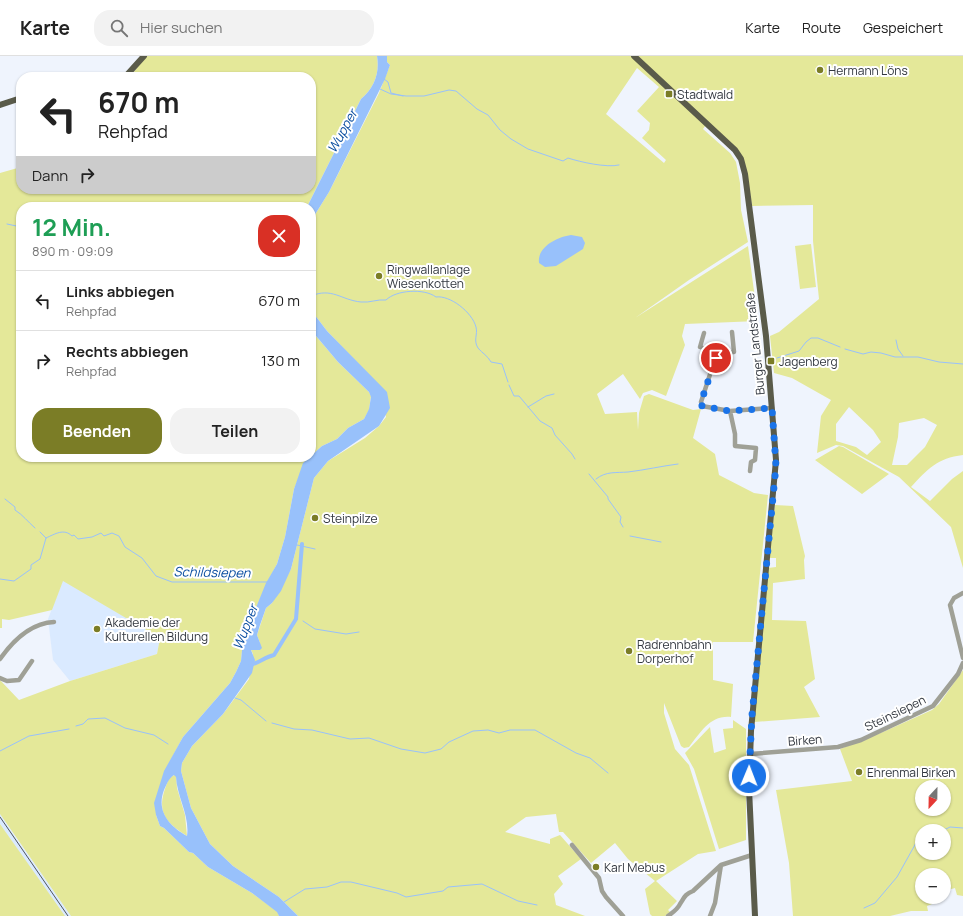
<!DOCTYPE html>
<html lang="de">
<head>
<meta charset="utf-8">
<style>
  body { margin:0; font-family:Manrope,sans-serif; background:#f2f2f2; color:#222; height:100vh; display:flex; flex-direction:column; font-size:15px; white-space:nowrap }
  * { box-sizing:border-box; margin:0 }
  p { font-size:13px; color:#767676 }
  .icon { flex:none; width:22px; height:22px; fill:none; stroke:currentColor; stroke-width:2; stroke-linecap:round; stroke-linejoin:round }
  .map { position:relative; flex:1; overflow:hidden }
  .drawer { position:absolute; left:16px; top:146px; width:300px; height:260px; display:flex; flex-direction:column; background:#fff; border-radius:16px; box-shadow:0 1px 3px #0004 }
  .drawer>* { flex:none }
  .guide { position:absolute; left:16px; top:16px; width:300px; height:122px; border-radius:16px; box-shadow:0 1px 3px #0004; background:#fff; color:#222; overflow:hidden }
  .needle { width:26px; rotate:202deg }
  .tools { position:absolute; left:915px; top:724px; display:grid; gap:8px }
  .tools a { display:grid; place-items:center; width:36px; height:36px; border-radius:50%; background:#fff; box-shadow:0 1px 3px #0004; font-size:20px }
  .pin { position:absolute; display:grid; place-items:center; width:34px; height:34px; color:#fff; margin:-17px; border:2px solid #fff; border-radius:50%; box-shadow:0 1px 4px #0007 }
  .me { position:absolute; width:44px; margin:-22px; rotate:1deg; stroke-linejoin:round; filter:drop-shadow(0 0 3px #0008) }
  .turn { display:flex; align-items:center; gap:14px; height:84px; padding:0 16px; font-size:18px }
  .turn .icon { width:52px; height:52px; stroke-width:2.5 }
  .turn b { display:block; font-size:28px; line-height:34px }
  .then { display:flex; align-items:center; height:38px; padding:0 16px; background:#0003; gap:8px; font-size:15px }
  .round { display:grid; place-items:center; flex:none; width:42px; height:42px; border-radius:16px; background:#f2f2f2 }
  .headline { display:flex; align-items:center; justify-content:space-between; height:68px; padding:0 16px }
  h1 { font-size:24px; font-weight:700; line-height:30px; color:#1e9e55 }
  .primary-button { display:flex; gap:8px; margin-top:auto; padding:8px 16px }
  .primary-button a { flex:1; height:46px; border-radius:16px; background:#7b7d26; color:#fff; font-size:16px; font-weight:700; line-height:46px; text-align:center }
  .primary-button a+a { background:#f2f2f2; color:#222 }
  ul { padding:0; list-style:none }
  li { display:flex; align-items:center; gap:12px; height:60px; padding:0 16px; border-top:1px solid #e0e0e0 }
  li div { flex:1 }
  li b { display:block; font-size:15px }
  li em { font-style:normal }
  header { display:flex; align-items:center; gap:24px; box-sizing:border-box; height:56px; padding:0 20px; background:#fff; border-bottom:1px solid #e0e0e0 }
  header strong { font-size:19px }
  nav { display:flex; gap:22px; margin-inline-start:auto; font-size:14px }
  .search { width:280px; height:36px; background:#f2f2f2; display:flex; align-items:center; gap:10px; box-sizing:border-box; padding:0 14px; border-radius:16px; color:#767676; font-size:15px }
  .map>svg:first-child { display:block }
  .built { fill:#daeaff }
  .green { fill:#e4e899; fill-rule:evenodd }
  .water { fill:#98c1fb; fill-rule:evenodd }
  .lines { fill:none; stroke-linecap:round; stroke-linejoin:round }
  .stream { stroke:#98c1fb; stroke-width:1 }
  .canal { stroke:#98c1fb; stroke-width:4 }
  .minor { stroke:#9fa096; stroke-width:4.5 }
  .major { stroke:#5a5b4a; stroke-width:6 }
  .rail { stroke:#51565e; stroke-width:1 }
  .route { stroke:#1a73e8; stroke-width:7; stroke-dasharray:0 12.6 }
  .poi-dot { fill:#7b7d26; stroke:#fff; stroke-width:1.5 }
  .labels { text-anchor:middle; dominant-baseline:central; stroke-width:4; stroke-linejoin:round; paint-order:stroke }
  .poi-label { font-size:12px; fill:#32373f; stroke:#fff; text-anchor:start }
  .street-label { font-size:12px; fill:#32373f; stroke:#fff }
  .water-label { font-size:13px; font-style:italic; fill:#0c4fa1; stroke:#fff }
</style>
</head>
<body>
<header>
<strong>Karte</strong>
<div class="search"><svg class="icon" aria-label="search" viewBox="0 0 24 24"><circle cx="10" cy="10" r="6"/><path d="M15 15l6 6"/></svg>Hier suchen</div>
<nav><a>Karte</a><a>Route</a><a>Gespeichert</a></nav>
</header>
<div class="map">
<svg width="963" height="860" viewBox="0 0 963 860">
  <rect width="100%" height="100%" fill="#eff4fd"/>
  <path class="built" d="M63,524l97,58 -3,16 -87,27 -17,-21 -5,-41z
    M0,758l14,21 57,81h-6l-40,-56 -25,-36z"/>
  <path class="green" d="M146,0h231c3,17 -3,32 -16,43l-54,108h-286v250h289l-4,3 -12,29 -9,48 -8,27 -8,15 -14,31 -11,19 -3,32 -5,11 -6,11 -47,54 -15,28 -12,50 4,11 4,2 25,24 4,1 15,14 44,26 26,19 1,4h2h-210l-71,-102v-134l19,20 51,-19 87,-27 3,-16 -97,-57 -11,29 -43,10 -7,-1v9h-2v-455l21,-6v22h290v-112h-181z
    M387,0h576v399c-26,3 -35,14 -52,32l19,14 22,-22 11,-8v97l-12,-41 -52,-50 -56,-31 -7,-1 -19,8 4,-37 10,-16 -39,-22 -18,-5 -4,-37 9,-4 40,-33 -6,-58v-36l-61,1 -7,-42 -37,-42 -5,7 27,24 6,9 4,21 1,27 7,32 -59,38 -54,38 113,-72 10,75 -73,3 -3,12 3,9 -19,51 -14,-6 -9,3 -3,6 -17,-25 -26,20 8,20 32,-2 1,18 1,-17 5,-17 5,-2 44,16 8,-1 -8,29 22,16 4,21 35,18 14,2 -15,147h-40v38l20,4 -2,33c-21,-2 -30,15 -42,30l-5,1 -3,-2 -17,-43v10l7,23 4,13 14,16 27,86 -18,3 -42,27 21,20 -9,9 2,2 -5,4h-13l-2,-2 -5,-25 10,-8 -27,-22 -13,-16 -24,20 -28,-31h-4l-3,-18 -30,3 -21,15 45,12v-5l10,-4 21,24 -23,17 5,8 -9,10 2,11 29,11h-287l-19,-19 -46,-31 -23,-22 -19,-36 -10,-37 1,-8 10,-17 31,-32 26,-35 4,-25 -2,-4h5l4,-7 -3,-8 9,-27 6,-5 19,-34 23,-91 14,-17 37,-23 14,-12 7,-9 -9,-34 -50,-52 -16,-21v-89l18,-29 50,-99 11,-28 -3,-3zM637,12l22,19 -22,24 13,12 -1,7 -7,8 24,22 -2,3 -58,-49zM849,351l24,23 8,12 -14,13 -11,-8 -20,-6v-17zM924,362l13,7 -12,22 -18,18h-15l6,-28 1,-14z
    M811,188l5,43 -16,2 -5,-43z
    M311,274l27,32 31,30 2,4 -2,14 -5,9 -16,9 -11,11 -15,7 -11,10z
    M839,390l4,1 46,27 -27,20 -47,-34z
    M775,449l18,1 12,50 -1,4 1,19 -32,4 -1,37 34,1 9,58 -11,8 16,30 -66,5 14,-154 8,-1v-9h-7z
    M963,614v226l-6,-1 -2,-7 -11,3v-16h-22v22h10v7l-5,2 1,5h-17l-21,5h-97l-4,-53 -13,-73 76,-9 -12,-32 43,-17 49,-22 7,-6zM922,731h22v22h-22zM922,775h22v22h-22z
    M733,664l13,9v111l-27,9 -25,-80 -9,-16 25,-26 4,26 12,-4 -3,-20 10,-1z
    M176,718l1,14 8,27 2,21c-28,-17 -30,-29 -18,-58z
    M0,768l65,92h-65z"/>
  <path class="water" d="M377,0h10v6l3,3 -5,14 -56,113 -18,29v-14h-4l54,-108c13,-11 19,-26 16,-43z
    M571,179l11,2 3,6 -2,6 -27,17 -11,1 -6,-4c-2,-16 18,-26 32,-28z
    M311,254l16,21 60,61 3,16 -11,18 -51,35 -14,17 -23,91 -10,22 -9,12 -6,5 -6,17 -3,10 5,13 -2,2h-9l4,10 -3,13 -29,41 -31,32 -10,17 -1,8 10,37 19,36 23,22 46,31 19,19h-19l-2,-4 -25,-19 -44,-26 -15,-14 -4,-1 -25,-24 -4,-2 -4,-11 -2,-12 10,-32 19,-34 47,-54 6,-11 5,-11 3,-32 11,-19 11,-27 11,-19 8,-27 9,-48 9,-26 19,-17 15,-7 11,-11 16,-9 5,-10 2,-12 -2,-5 -31,-30 -27,-32zM174,719l2,2c1,20 14,39 11,59 -18,-10 -31,-25 -23,-46 3,-6 4,-11 10,-15z"/>
  <g class="lines">
    <path class="stream" d="M384,23l4,3 3,11 12,3
      M380,33l11,5 15,2h18l25,-6 7,1 21,18 11,6 12,15 11,9 17,10 35,12 5,-3c12,4 39,10 51,7
      M7,168l14,3
      M311,240c21,-9 30,4 50,6 9,1 16,-3 25,-2 10,-10 38,-12 50,-3 14,-2 36,15 40,30 2,8 -3,13 2,21 4,5 10,8 13,14l11,2 6,18
      M896,284l2,9 5,7
      M845,293l18,5 8,-2 10,1 14,4h23l21,5 24,2
      M777,302l22,-7 7,-9 5,-4h7l22,9
      M509,329l5,11h5l21,25 12,7 3,7 17,19 3,5
      M528,351l18,-11 8,-2
      M589,418l19,23v2l13,18 -1,5 3,5
      M596,423c10,-8 20,-6 32,-7 17,-2 34,-6 50,-8
      M5,443l10,8v3c8,5 13,12 20,18
      M40,476l6,6
      M630,480l31,6
      M297,489l18,4
      M0,523l14,2 17,-12v-4l9,-6 6,-21c9,-4 18,-10 26,-2l2,-1 4,4 14,-2 9,-4 3,3 8,-3 7,3 6,11 17,11 14,18 16,6h96
      M303,565l12,8 31,5 13,-2
      M235,642l6,2 25,21
      M272,667l22,6 18,1 38,9 19,-1 32,11 24,4 16,-4 8,-7 24,-11 15,-1 11,3 11,-3h25l41,23 14,5 18,15
      M76,670l7,-2 5,-5 17,-1 20,10 29,7 14,9
      M0,695l29,-15 40,-7
      M942,775l8,-4 13,1
      M284,846l21,-13 22,-2 14,-5h10l46,11 9,4 37,-6 5,-4 34,-3 36,17 19,4
      M864,852l11,-5 22,-26 19,-34 6,-2"/>
    <path class="canal" d="M250,609c9,-2 15,-8 24,-10l22,-36 6,-75"/>
    <path class="minor" d="M704,277l-4,14 17,6 -16,49 1,4 28,5 42,-3
      M717,297l17,-1 -2,-20
      M730,355l5,23v12l21,2 -1,12 -4,2 -1,9
      M963,537l-9,5 -4,7 13,53
      M0,603c12,-17 31,-36 54,-37
      M0,622l7,3 12,-1 13,-19
      M750,698l88,-7 23,-7 72,-34 25,-32 5,-11
      M572,789l27,33 3,13 4,6 17,19
      M668,860c4,-3 10,-7 12,-12 4,-6 5,-10 13,-13l28,-26 31,-10
      M710,860l5,-13 6,-38"/>
    <path class="major" d="M634,0l101,94 6,9 4,15 21,162 10,124 -25,271 -2,58 6,127
      M125,21l19,-21
      M0,49l21,-7"/>
    <path class="rail" d="M0,761l68,99"/>
  </g>
  <g class="lines">
    <path class="route" d="M716,302l-15,44 1,4 28,5 42,-3 4,58 -24,249 -3,61"/>
  </g>
  <g class="poi-dot">
    <circle cx="820" cy="14" r="4"/>
    <rect x="665" y="34" width="8" height="8" rx="2"/>
    <circle cx="379" cy="220" r="4"/>
    <rect x="767" y="301" width="8" height="8" rx="2"/>
    <circle cx="315" cy="462" r="4"/>
    <circle cx="97" cy="573" r="4"/>
    <circle cx="629" cy="595" r="4"/>
    <circle cx="859" cy="716" r="4"/>
    <circle cx="596" cy="811" r="4"/>
  </g>
  <g class="labels">
    <g class="poi-label">
      <text x="828" y="14">Hermann Löns</text>
      <text x="677" y="38">Stadtwald</text>
      <text x="387" y="213">Ringwallanlage<tspan x="387" dy="14">Wiesenkotten</tspan></text>
      <text x="779" y="305">Jagenberg</text>
      <text x="323" y="462">Steinpilze</text>
      <text x="105" y="566">Akademie der<tspan x="105" dy="14">Kulturellen Bildung</tspan></text>
      <text x="637" y="588">Radrennbahn<tspan x="637" dy="14">Dorperhof</tspan></text>
      <text x="867" y="716">Ehrenmal Birken</text>
      <text x="604" y="811">Karl Mebus</text>
    </g>
    <g class="street-label">
      <text transform="translate(755 288) rotate(-96)">Burger Landstraße</text>
      <text transform="translate(895 657) rotate(-26)">Steinsiepen</text>
      <text transform="translate(805 684) rotate(-4)">Birken</text>
    </g>
    <g class="water-label">
      <text transform="translate(342 75) rotate(-61)">Wupper</text>
      <text transform="translate(212 516) rotate(1)">Schildsiepen</text>
      <text transform="translate(245 571) rotate(-69)">Wupper</text>
    </g>
  </g>
</svg>
<div class="tools">
<a><svg class="needle" viewBox="-14 -14 28 28"><path d="M0-13l5 13h-10z" fill="#e53935"/><path d="M0 13l5-13h-10z" fill="#767676"/></svg></a>
<a>+</a>
<a>−</a>
</div>
<div class="pin" style="left:716px;top:302px;background:#d93025"><svg class="icon" aria-label="arrive" viewBox="0 0 24 24"><path d="M6 21V4h12l-3 4 3 4H6"/></svg></div>
<svg class="me" style="left:749px;top:720px" viewBox="-20 -20 40 40"><circle r="17" fill="#1a73e8" stroke="#fff" stroke-width="3"/><path d="M0-11L8 9 0 5-8 9z" fill="#fff"/></svg>
<div class="guide">
<div class="turn"><svg class="icon" aria-label="left" viewBox="0 0 24 24"><path d="M17 20v-9H6M10 6l-5 5 5 5"/></svg><div><b>670 m</b>Rehpfad</div></div>
<div class="then">Dann<svg class="icon" aria-label="right" viewBox="0 0 24 24"><path d="M7 20v-9h11M14 6l5 5-5 5"/></svg></div>
</div>
<section class="drawer">
<div class="headline"><div><h1>12 Min.</h1><p>890 m · 09:09</p></div><a class="round" style="background:#d93025;color:#fff"><svg class="icon" aria-label="close" viewBox="0 0 24 24"><path d="M6 6l12 12M18 6L6 18"/></svg></a></div>
<ul>
<li><svg class="icon" aria-label="left" viewBox="0 0 24 24"><path d="M17 20v-9H6M10 6l-5 5 5 5"/></svg><div><b>Links abbiegen</b><p>Rehpfad</p></div><em>670 m</em></li>
<li><svg class="icon" aria-label="right" viewBox="0 0 24 24"><path d="M7 20v-9h11M14 6l5 5-5 5"/></svg><div><b>Rechts abbiegen</b><p>Rehpfad</p></div><em>130 m</em></li>
</ul>
<div class="primary-button"><a>Beenden</a><a>Teilen</a></div>
</section>
</div>
</body>
</html>
